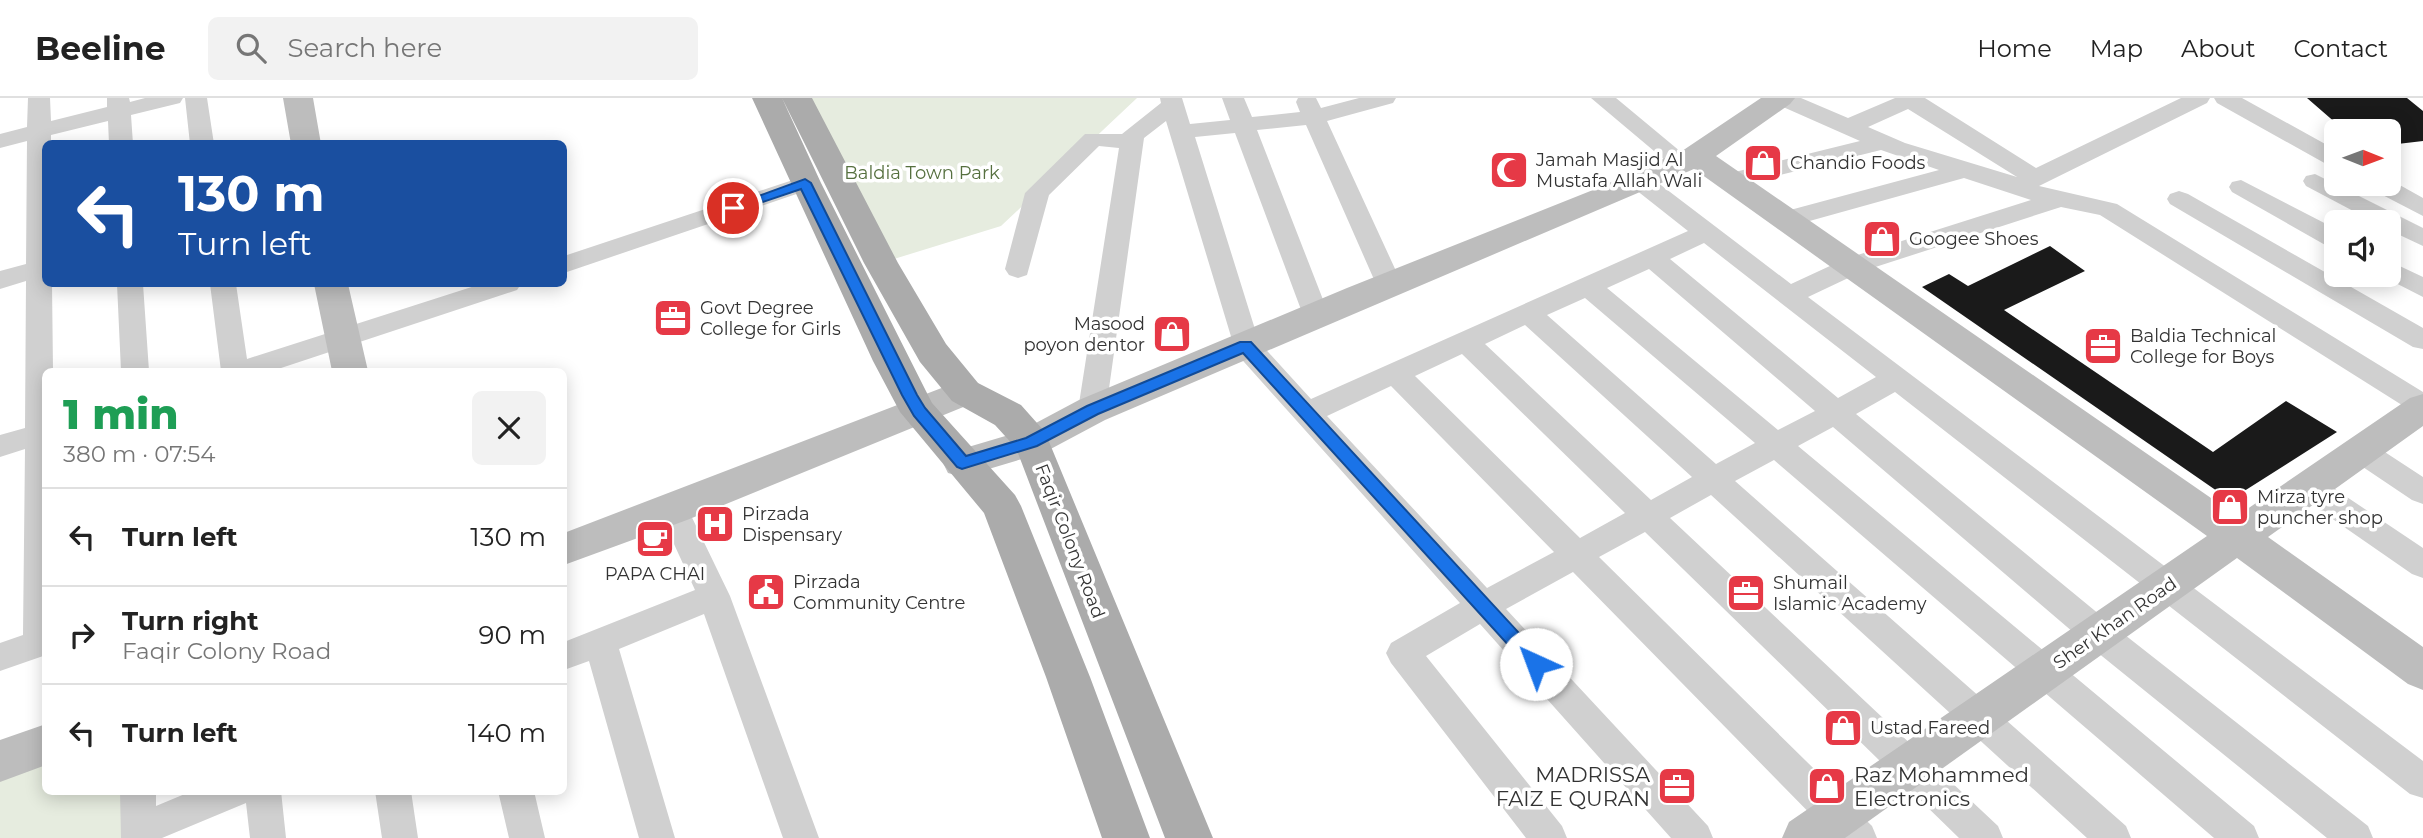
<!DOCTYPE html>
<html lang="en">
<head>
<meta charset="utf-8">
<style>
  body { margin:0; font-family:Montserrat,sans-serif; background:#f2f2f2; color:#222; height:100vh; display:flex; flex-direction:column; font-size:26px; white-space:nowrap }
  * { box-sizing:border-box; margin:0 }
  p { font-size:23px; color:#767676 }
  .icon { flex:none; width:38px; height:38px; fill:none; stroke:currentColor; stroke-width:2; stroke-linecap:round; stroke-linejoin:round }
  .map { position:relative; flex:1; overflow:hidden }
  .panel { position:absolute; left:42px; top:270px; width:525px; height:427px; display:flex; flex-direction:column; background:#fff; border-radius:10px; box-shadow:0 4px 18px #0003 }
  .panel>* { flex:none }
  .guide { position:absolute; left:42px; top:42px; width:525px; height:147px; border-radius:10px; box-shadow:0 4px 18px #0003; background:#1a4fa0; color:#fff; overflow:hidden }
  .needle { width:46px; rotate:91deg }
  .buttons { position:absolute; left:2324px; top:21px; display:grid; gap:14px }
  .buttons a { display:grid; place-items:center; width:77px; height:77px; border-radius:10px; background:#fff; box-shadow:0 4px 18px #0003; font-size:35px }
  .pin { position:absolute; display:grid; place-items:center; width:60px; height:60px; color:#fff; margin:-30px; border:4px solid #fff; border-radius:50%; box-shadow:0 2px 7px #0007 }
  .me { position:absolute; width:77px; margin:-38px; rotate:317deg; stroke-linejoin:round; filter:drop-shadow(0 0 5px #0008) }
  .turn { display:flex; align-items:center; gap:24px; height:147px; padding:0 21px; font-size:32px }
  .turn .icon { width:91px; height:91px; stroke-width:2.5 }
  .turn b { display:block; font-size:49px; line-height:60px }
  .round { display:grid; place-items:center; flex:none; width:74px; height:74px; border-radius:10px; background:#f2f2f2 }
  .overview { display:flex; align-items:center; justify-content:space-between; height:119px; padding:0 21px }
  h1 { font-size:42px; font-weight:800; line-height:52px; color:#1e9e55 }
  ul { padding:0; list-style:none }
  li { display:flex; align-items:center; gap:21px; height:98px; padding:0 21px; border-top:2px solid #e0e0e0 }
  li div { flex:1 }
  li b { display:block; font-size:26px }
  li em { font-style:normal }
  header { display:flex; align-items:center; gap:42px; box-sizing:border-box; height:98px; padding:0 35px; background:#fff; border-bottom:2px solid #e0e0e0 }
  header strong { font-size:33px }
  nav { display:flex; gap:38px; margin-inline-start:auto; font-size:24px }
  .search { width:490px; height:63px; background:#f2f2f2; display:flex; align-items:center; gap:18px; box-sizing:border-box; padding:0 24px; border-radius:10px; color:#767676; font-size:26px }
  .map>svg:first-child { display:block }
  .green { fill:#e6ecdf }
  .building { fill:#1a1a1a }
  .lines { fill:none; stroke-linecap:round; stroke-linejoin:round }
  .street { fill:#d0d0d0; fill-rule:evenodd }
  .secondary { fill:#bdbdbd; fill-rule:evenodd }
  .primary { fill:#ababab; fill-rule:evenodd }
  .route { fill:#1a73e8; stroke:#114b97; stroke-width:2 }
  .labels { text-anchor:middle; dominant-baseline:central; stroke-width:7; stroke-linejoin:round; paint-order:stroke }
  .poi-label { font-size:18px; fill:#333; stroke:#fff; text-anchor:start }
  .park-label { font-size:18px; fill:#56703f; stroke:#fff }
  .street-label { font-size:18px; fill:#333; stroke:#fff }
  .near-poi-label { font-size:21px; fill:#333; stroke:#fff; text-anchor:end }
</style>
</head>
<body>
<header>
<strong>Beeline</strong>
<div class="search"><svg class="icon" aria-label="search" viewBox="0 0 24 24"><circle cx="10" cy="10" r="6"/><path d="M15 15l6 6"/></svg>Search here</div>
<nav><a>Home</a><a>Map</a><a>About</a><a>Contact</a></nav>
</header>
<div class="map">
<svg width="2423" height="740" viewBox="0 0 2423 740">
  <rect width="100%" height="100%" fill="#fff"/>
  <path class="green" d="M797,0h340l-136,128 -120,37z
    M45,646l1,47h92l1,47h-139v-77z"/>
  <path class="building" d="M2307,0h100l16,13v30l-34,4v-14h-44z
    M2050,148l35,25 -81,39 209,142 73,-51 51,31 -107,68 -308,-213 27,-13 19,12z"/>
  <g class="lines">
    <path class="street" d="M28,0h22l1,23 56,-14v-9h22l1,4 15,-4h38l-3,5 -49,12 2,29h-24l-1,-23 -57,14v9h-5v140h6l1,87h-7v284l-46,16v-28l23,-8 2,-186 -25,8v-22l25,-7 1,-147 -26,8v-18l26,-7 1,-123 -27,7v-14l27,-7z
      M185,0h22l7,46h-24z
      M1160,0h22l8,26 40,-4 -8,-22h22l8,19 48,-5 -4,-10 2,-4h18l5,10 38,-10h37l-3,5 -66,18 75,163 -4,6 -9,3 -9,-3 -4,-6 -70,-159 -49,5 72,185 -4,6 -9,3 -9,-3 -4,-6 -68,-182 -40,4 64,205 52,57 377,-168 -57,-45 -3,-5 3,-5 9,-2 9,2 142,108 54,-25 186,-59 -67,-22 -176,49 -9,-2 -3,-6 3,-6 160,-43 -58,-20 -149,37 -9,-2 -3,-5 3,-5 137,-34 -86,-38 -3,-5h30l47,20 47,-20h30l111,70 145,-70h29l-3,5 -168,83 78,18 306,188v23l-10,-3 -313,-197 -39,-8 -198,64 -55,26 615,464v37l-13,-4 -515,-402 -39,22 255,210 257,202 5,12h-46l-240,-194 -254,-217 -35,19 456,380 5,12h-45l-440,-378 -39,21 391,345 5,12h-44l-376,-343 -41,23 328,308 5,12h-44l-314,-306 -46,25 273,269 5,12h-43l-261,-266 -67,37 202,217 5,12h-42l-191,-214 -54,32 136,170 5,12h-41l-135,-175 -5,-10 5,-10 69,-40 -224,-250 -70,-232 -22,17 -38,272 -4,7 -10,3 -10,-3 -4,-7 41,-262 -20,-2 -50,49 -22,80 -9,3 -9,-3 -4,-6 20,-76 60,-59h37l39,-31zM1908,11l109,68 -112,-34 -37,-16zM1704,145l172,134 -38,21 -168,-139zM1649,171l166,142 -37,19 -171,-142zM1585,200l170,145 -39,21 -169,-149zM1525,227l167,152 -41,23 -166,-156zM1462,256l163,159 -45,25 -165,-162zM1391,288l163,166 -67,36 -160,-172z
      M1591,0h25l77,64 -4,5 -8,2 -8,-2z
      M2214,0h28l94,52v17l-8,-2 -111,-62z
      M2315,76l108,54v18l-34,-16v-8h-15l-68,-36 -3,-5 3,-5z
      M805,78l9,2 3,5 -3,5 -250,85v-17z
      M2389,81l34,19v18l-52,-27 -3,-5h21z
      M2241,82l95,49v19l-9,-2 -95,-54 -3,-5 3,-5z
      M2179,93l9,3 235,134v21l-10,-2 -243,-143 -3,-5 3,-5z
      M2389,163l34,16v20l-43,-22h9z
      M117,186h26l6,87h-28z
      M210,186h26l11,75 234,-75h40l-4,6 -245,81h-51z
      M2361,342l10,3 52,34v27l-11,-4 -61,-41 -5,-8 5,-8z
      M2309,377l11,4 103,69v30l-11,-4 -114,-79 -4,-8 4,-8z
      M673,399l11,4 46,95 89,242h-36l-79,-224 -85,35 56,189h-36l-50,-177 -25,9v-28l131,-52 -37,-81 4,-8z
      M120,693h36v15l36,-15h89l5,47h-36l-4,-35 -84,35h-41z
      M375,693h36l7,47h-36z
      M498,693h36l11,47h-36z"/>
    <path class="secondary" d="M283,0h30l8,46h-30z
      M1761,0h34l-5,6 -74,52 521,360 173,-118 13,-4v32l-155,111 155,110v43l-15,-6 -171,-126 -392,280h-63l7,-16 418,-286 -513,-367 -589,251 -60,32 -83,25 -14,-4 -5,-10 5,-10 71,-21 60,-32 268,-112 251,-100 87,-39z
      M314,186h34l20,87h-36z
      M965,281l13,4 5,9 -5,9 -291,119 -123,45v-32z
      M46,626v41l-46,17v-42z"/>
    <path class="primary" d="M752,0h30l39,85 111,220 83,92 6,11 69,171 60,161h-48l-56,-161 -62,-164 -84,-101 -27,-51z
      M782,0h30l86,165 48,81 32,39 43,22 24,27 168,406h-48l-149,-390 -21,-23 -43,-24 -32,-39 -56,-99z"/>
  </g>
  <path class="route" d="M805,81l6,4 106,212 8,13 41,48 60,-18 61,-32 153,-64h11l291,316 3,6 -3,5 -6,2 -6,-2 -287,-316 -145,61 -61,32 -75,23 -5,-2 -43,-51 -12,-21 -101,-206 -68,23 -7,-4z"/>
  <defs>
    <g id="shop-square" transform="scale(2.0125)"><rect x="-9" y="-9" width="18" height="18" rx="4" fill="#e63946" stroke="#fff"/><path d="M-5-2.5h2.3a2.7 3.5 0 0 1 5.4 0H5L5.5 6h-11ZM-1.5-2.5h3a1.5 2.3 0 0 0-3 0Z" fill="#fff"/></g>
    <g id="mosque-square" transform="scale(2.0125)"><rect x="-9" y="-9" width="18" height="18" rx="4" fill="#e63946" stroke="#fff"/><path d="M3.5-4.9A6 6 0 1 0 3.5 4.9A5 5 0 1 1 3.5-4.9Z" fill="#fff"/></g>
    <g id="office-square" transform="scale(2.0125)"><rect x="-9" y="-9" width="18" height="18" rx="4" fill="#e63946" stroke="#fff"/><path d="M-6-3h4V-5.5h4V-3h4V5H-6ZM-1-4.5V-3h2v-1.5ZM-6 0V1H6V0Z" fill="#fff"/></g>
    <g id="hospital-square" transform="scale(2.0125)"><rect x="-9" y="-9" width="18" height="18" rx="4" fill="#e63946" stroke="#fff"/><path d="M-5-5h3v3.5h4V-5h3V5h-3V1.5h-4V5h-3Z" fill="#fff"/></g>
    <g id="cafe-square" transform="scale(2.0125)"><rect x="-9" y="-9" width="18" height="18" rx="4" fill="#e63946" stroke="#fff"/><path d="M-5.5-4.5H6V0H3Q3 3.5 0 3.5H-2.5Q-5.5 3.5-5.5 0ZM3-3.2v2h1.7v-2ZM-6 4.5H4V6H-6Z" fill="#fff"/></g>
    <g id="civic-square" transform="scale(2.0125)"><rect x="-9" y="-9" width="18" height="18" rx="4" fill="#e63946" stroke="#fff"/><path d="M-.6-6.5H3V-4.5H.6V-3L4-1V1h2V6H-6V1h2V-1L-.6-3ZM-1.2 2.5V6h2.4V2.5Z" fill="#fff"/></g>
  </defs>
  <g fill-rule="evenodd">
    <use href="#shop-square" x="1763" y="65"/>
    <use href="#mosque-square" x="1509" y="72"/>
    <use href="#shop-square" x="1882" y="141"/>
    <use href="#office-square" x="673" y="220"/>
    <use href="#shop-square" x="1172" y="236"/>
    <use href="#office-square" x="2103" y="248"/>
    <use href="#shop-square" x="2230" y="409"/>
    <use href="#hospital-square" x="715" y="426"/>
    <use href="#cafe-square" x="655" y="441"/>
    <use href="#civic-square" x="766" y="494"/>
    <use href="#office-square" x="1746" y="495"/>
    <use href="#shop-square" x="1843" y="630"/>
    <use href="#office-square" x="1677" y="688"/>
    <use href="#shop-square" x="1827" y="688"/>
  </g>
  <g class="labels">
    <g class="poi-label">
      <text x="1536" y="62">Jamah Masjid Al<tspan x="1536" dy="21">Mustafa Allah Wali</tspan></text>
      <text x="1790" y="65">Chandio Foods</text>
      <text x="1909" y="141">Googee Shoes</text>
      <text x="700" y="210">Govt Degree<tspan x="700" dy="21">College for Girls</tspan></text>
      <text x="1145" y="226" text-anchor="end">Masood<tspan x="1145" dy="21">poyon dentor</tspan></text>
      <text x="2130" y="238">Baldia Technical<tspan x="2130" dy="21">College for Boys</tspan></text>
      <text x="2257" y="399">Mirza tyre<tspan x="2257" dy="21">puncher shop</tspan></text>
      <text x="742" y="416">Pirzada<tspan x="742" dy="21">Dispensary</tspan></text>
      <text x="655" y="476" text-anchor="middle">PAPA CHAI</text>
      <text x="793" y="484">Pirzada<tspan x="793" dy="21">Community Centre</tspan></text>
      <text x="1773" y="485">Shumail<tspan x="1773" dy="21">Islamic Academy</tspan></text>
      <text x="1870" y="630">Ustad Fareed</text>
    </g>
    <g class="park-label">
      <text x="922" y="75">Baldia Town Park</text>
    </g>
    <g class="street-label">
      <text transform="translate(1070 443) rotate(69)">Faqir Colony Road</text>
      <text transform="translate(2115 525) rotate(-35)">Sher Khan Road</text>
    </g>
    <g class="near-poi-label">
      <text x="1650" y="676">MADRISSA<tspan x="1650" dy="24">FAIZ E QURAN</tspan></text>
      <text x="1854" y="676" text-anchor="start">Raz Mohammed<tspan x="1854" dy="24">Electronics</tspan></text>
    </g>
  </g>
</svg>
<div class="buttons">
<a><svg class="needle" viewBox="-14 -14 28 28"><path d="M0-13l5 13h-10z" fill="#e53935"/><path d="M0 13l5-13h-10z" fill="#767676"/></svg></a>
<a><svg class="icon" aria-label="sound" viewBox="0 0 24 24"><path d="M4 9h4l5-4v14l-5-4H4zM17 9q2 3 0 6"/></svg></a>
</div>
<div class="pin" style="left:733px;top:110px;background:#d93025"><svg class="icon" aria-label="arrive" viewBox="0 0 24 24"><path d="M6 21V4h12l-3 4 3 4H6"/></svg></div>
<svg class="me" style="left:1536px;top:566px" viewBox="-20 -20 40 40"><circle r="19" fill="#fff"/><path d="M0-13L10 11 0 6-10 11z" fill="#1a73e8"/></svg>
<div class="guide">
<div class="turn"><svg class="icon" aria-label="left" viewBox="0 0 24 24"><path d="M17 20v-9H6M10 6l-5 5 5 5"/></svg><div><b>130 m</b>Turn left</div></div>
</div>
<section class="panel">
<div class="overview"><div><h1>1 min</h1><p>380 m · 07:54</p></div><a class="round"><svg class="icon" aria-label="close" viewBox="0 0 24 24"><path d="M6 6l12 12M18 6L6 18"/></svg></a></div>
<ul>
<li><svg class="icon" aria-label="left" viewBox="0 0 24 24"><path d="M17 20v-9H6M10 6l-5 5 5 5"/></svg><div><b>Turn left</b></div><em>130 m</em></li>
<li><svg class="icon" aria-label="right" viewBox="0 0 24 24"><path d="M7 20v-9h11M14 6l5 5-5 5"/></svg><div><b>Turn right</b><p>Faqir Colony Road</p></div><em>90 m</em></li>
<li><svg class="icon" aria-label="left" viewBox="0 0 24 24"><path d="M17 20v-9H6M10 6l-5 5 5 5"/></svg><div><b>Turn left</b></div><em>140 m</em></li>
</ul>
</section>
</div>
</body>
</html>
